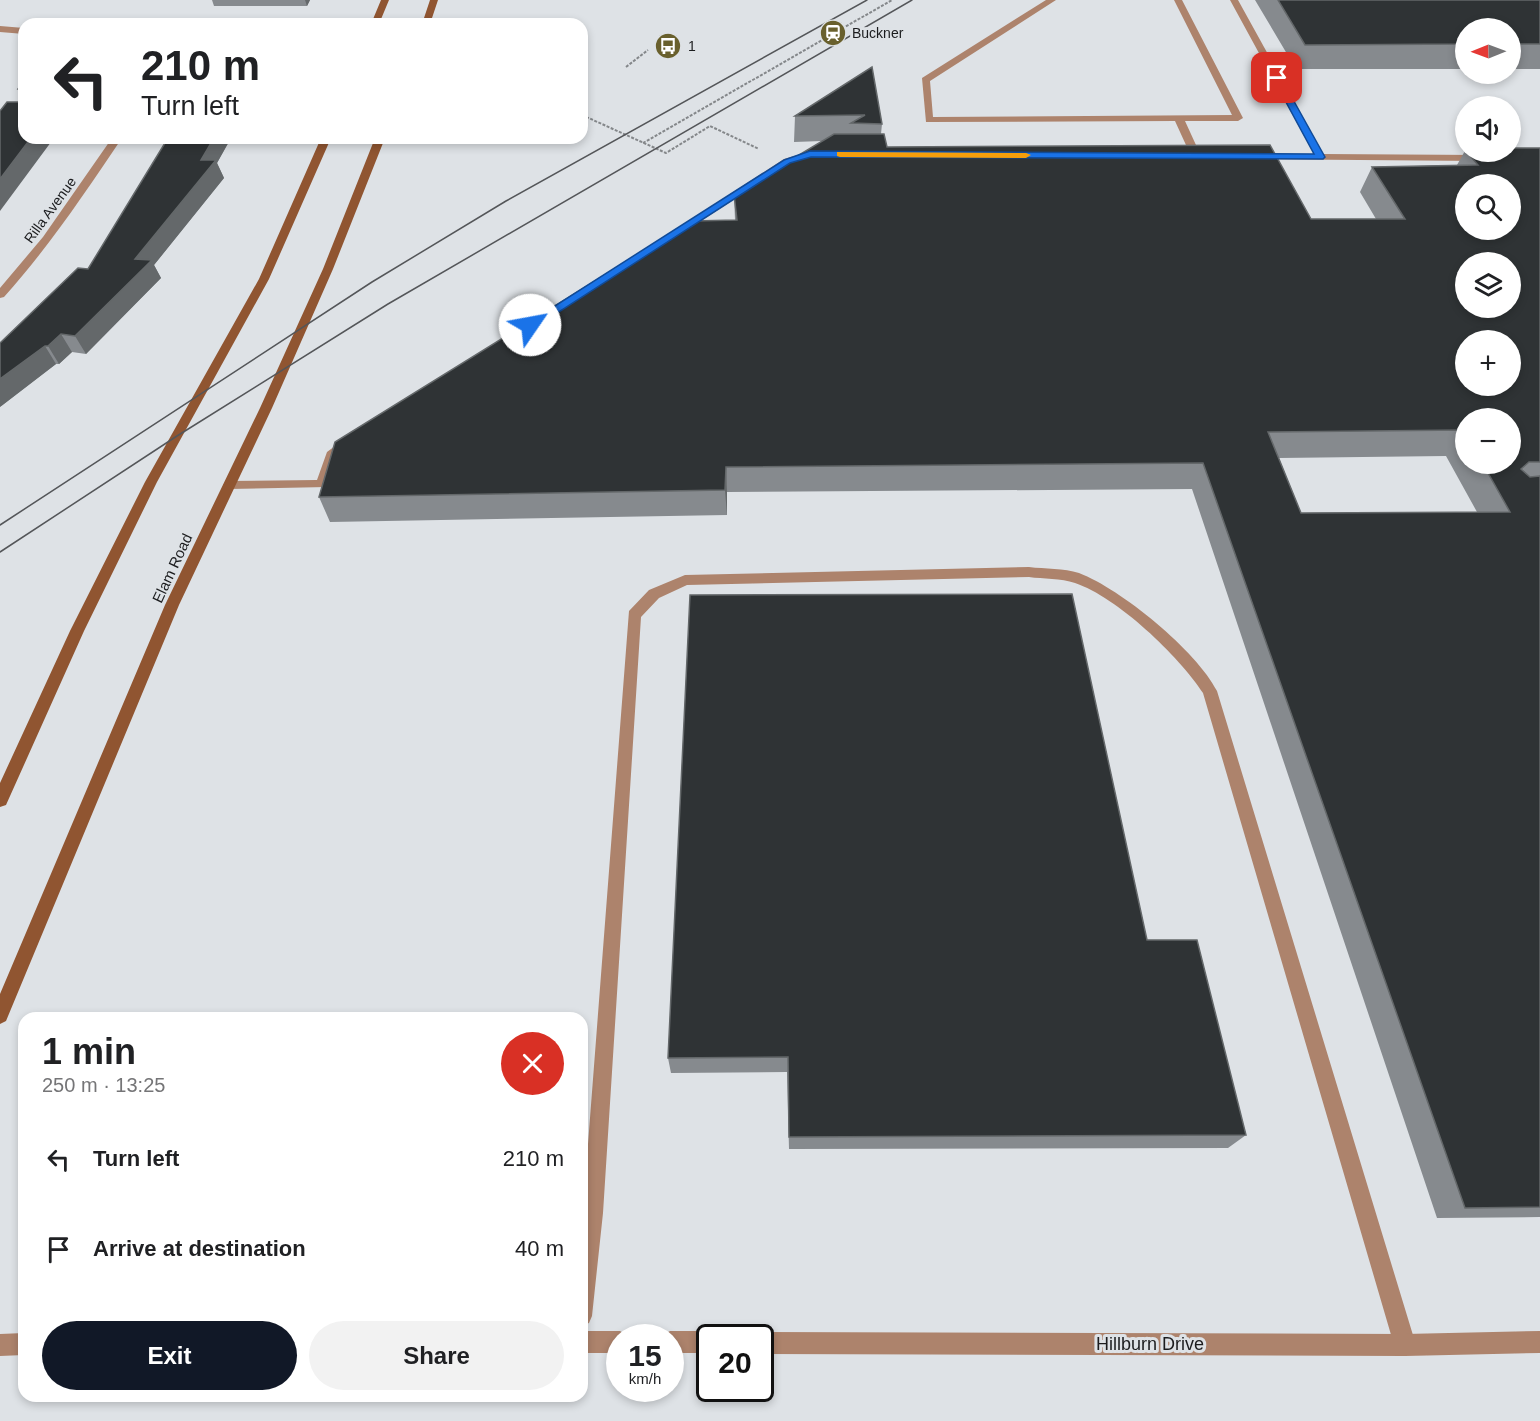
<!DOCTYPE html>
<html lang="en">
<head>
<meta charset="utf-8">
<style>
  body { margin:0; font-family:Arial,sans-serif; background:#f2f2f2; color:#202124; height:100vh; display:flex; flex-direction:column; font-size:22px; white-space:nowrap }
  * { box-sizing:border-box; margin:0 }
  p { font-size:20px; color:#757577 }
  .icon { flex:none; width:33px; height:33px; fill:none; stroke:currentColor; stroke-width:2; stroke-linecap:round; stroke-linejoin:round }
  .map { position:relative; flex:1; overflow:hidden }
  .drawer { position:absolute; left:18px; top:1012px; width:570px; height:390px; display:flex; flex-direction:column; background:#fff; border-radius:18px; box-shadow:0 3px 9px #0003 }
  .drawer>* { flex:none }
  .top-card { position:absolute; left:18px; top:18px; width:570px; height:126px; border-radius:18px; box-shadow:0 3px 9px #0003; background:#fff; color:#202124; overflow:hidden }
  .needle { width:39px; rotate:269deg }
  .tools { position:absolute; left:1455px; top:18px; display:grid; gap:12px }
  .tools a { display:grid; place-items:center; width:66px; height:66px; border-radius:50%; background:#fff; box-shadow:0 3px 9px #0003; font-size:30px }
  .speed { position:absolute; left:606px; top:1324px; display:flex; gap:12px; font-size:30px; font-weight:700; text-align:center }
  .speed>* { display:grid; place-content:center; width:78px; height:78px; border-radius:50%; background:#fff; box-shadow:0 3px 9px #0003; line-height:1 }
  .speed small { font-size:15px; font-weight:400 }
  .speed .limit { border:3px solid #111; border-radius:9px; background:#fff; color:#111 }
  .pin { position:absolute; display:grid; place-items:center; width:51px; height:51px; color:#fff; margin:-26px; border-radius:12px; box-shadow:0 3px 9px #0006 }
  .me { position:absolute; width:66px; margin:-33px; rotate:57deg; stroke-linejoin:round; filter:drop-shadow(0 0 4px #0008) }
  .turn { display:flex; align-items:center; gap:21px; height:126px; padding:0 24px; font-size:27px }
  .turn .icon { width:78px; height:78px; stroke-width:2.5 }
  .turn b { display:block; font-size:42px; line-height:51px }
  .round { display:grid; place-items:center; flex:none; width:63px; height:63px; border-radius:32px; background:#f2f2f2 }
  .head { display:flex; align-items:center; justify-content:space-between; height:102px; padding:0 24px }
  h1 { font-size:36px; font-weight:700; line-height:45px }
  .button { display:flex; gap:12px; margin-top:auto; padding:12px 24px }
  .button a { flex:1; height:69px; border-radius:36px; background:#111827; color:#fff; font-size:24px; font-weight:700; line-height:69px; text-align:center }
  .button a+a { background:#f2f2f2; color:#202124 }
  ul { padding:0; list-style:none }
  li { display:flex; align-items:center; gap:18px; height:90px; padding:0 24px }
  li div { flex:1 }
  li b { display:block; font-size:22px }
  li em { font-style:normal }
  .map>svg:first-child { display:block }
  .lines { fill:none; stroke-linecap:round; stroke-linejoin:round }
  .path { stroke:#84878a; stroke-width:2; stroke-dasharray:3 1.5; stroke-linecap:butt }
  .lane { fill:#ad836c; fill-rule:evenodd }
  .street { fill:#ad836c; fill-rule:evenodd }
  .secondary { fill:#905531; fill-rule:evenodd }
  .tram { stroke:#545659; stroke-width:1.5 }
  .wall { fill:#868a8e; fill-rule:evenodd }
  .shaded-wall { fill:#64686a }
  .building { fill:#2f3335; stroke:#64686a; stroke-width:1.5; fill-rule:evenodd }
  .route { fill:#1a73e8; stroke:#114b97; stroke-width:1.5 }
  .slow { fill:#f59e0b }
  .labels { text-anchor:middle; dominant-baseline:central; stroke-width:6; stroke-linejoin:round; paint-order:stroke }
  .far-poi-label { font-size:14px; fill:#1b1c1e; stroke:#dee2e6; text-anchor:start }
  .far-street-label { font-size:14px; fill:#1b1c1e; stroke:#dee2e6 }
  .street-label { font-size:15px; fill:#1b1c1e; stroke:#dee2e6 }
  .near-street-label { font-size:18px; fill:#1b1c1e; stroke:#dee2e6 }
</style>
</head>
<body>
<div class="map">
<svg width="1540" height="1421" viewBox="0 0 1540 1421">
  <rect width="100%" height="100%" fill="#dee2e6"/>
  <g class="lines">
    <path class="path" d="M626,67l22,-17
      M582,115l84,38 44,-27 49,23
      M643,143l249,-143"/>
    <path class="lane" d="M1046,0h10l-126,81 3,36 299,-2 -58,-115h8l61,118 -5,3h-53l16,35 -5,3 -5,-3 -16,-35 -249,1 -4,-44z
      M1230,0h8l85,154 157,1 5,3 -5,3 -225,-2 -2,-2 5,-3h56z
      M808,152l3,1v4l-21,6 -109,71 -9,-2 112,-73z
      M335,446l6,4 -14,37 -98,2 -6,-4 6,-4 88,-1 10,-28z
      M1029,567c16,2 35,1 50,6 42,16 118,78 138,118l199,654 -4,7 -7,4 -7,-4 -4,-7 -191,-652c-24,-37 -86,-96 -128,-110 -14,-5 -32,-4 -46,-6l-342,8 -28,13 -18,19 -38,596 -11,103 -3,7 -7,3v-104l47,-611 20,-21 36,-15z"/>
    <path class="street" d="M0,26l24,2v6l-24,-2z
      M112,138h10c-37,55 -74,110 -118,159l-4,1v-10l43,-51z
      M582,1331h38l7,4 2,3h-9v15h-38z
      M670,1331h40l7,4 2,3h-9v15h-40v-15h-9l2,-3z
      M1540,1331v22l-135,3 -645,-2v-16h-9l9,-6 645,2z
      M24,1333v22l-24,1v-22z"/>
    <path class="secondary" d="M381,0h8l-10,24h-8z
      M430,0h8l-8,24h-8z
      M321,138h10l-62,141 -112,203 -73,149 -78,174 -6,2v-24l70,-152 75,-149 114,-203z
      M375,138h10l-52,131 -61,139 -93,197 -173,416 -6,3v-30l165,-389 95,-197 63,-139z"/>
    <path class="tram" d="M0,525l372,-243 134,-81 361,-201
      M0,552l177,-116 211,-132 524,-304"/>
  </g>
  <path class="wall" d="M212,0h98l-3,6h-93z
    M1255,0h285v69h-30v-41h-44v41h-170z
    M872,67l10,57 -1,10 6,13 424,72h65l-16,-27 12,-25 85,-2 9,-16v3h44l30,-4v1069l-103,1 -245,-729 -465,3v23l-397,7 -11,-25 416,-277 -1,-26 88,-53 -28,1 1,-26zM1466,418l44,46h-44zM1446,456l31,56 -176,1 -22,-55z
    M24,81v18l-6,-10z
    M168,138h63l-14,25 7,15 -70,87 7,13 -75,76 -14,-2 -13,12h-3l-56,43 88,-138z
    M1147,940l99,195 -18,13 -439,1 -2,-77 -116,1 -3,-15z"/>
  <path class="shaded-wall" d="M305,0h5l-3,6z
    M31,138h23l-54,73v-32z
    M214,138h17l-14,25 7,15 -70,87 7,13 -75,76 -11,-18 60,-77 66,-99z
    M61,334l11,18 -13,12 -11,-18z
    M45,346l11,18 -56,43v-28z
    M726,467l1,25v23l-2,-25z"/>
  <path class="building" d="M1278,0h262v44h-30v-16h-44v16l-161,1z
    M872,67l10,57 -31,-1 14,-8 -70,1z
    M24,81v9l-6,-1z
    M7,102h17v36h7l-31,41v-68z
    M834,134h50l3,13 383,-2 41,74h94l-33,-52 106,-2 -11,-13h43v-4h30v314h-11l-8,7 9,8 10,-1v731l-75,1 -262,-745 -477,4 -1,23 -406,7 16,-55 357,-221 45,-1 -3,-26zM1466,184h44v46h-44zM1466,262h44v46h-44zM1466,340h44v46h-44zM1466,418h44v46h-27l27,48 -209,1 -33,-81 196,-2 2,3z
    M168,138h46l-13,22h15l-81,99 17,1 -77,76 -14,-2 -13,12h-3l-45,33v-36l78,-75 10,1z
    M1072,594l75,346h50l49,195 -457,2 -1,-80 -120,1 22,-463z"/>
  <path class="route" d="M1277,76l4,2 44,79 -2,2 -512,-2 -21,6 -256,165 -9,-3 259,-165 26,-9 504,3 -41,-76z"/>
  <path class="slow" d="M837,152l189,1 5,2 -5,3 -186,-1 -3,-1z"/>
  <defs>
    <g id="station-disc" transform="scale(1.35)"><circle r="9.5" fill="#69602d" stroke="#dee2e6"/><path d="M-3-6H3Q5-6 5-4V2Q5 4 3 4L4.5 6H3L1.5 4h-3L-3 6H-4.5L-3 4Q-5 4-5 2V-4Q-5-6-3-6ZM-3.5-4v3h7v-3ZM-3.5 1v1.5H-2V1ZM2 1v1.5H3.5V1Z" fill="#fff"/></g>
    <g id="bus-disc" transform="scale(1.35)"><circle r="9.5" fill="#69602d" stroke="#dee2e6"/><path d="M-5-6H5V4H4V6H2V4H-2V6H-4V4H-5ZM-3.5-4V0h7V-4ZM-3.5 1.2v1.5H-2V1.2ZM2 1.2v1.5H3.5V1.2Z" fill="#fff"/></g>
  </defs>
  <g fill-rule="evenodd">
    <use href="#station-disc" x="833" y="33"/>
    <use href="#bus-disc" x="668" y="46"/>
  </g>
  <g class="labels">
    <g class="far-poi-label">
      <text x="852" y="33">Buckner</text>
      <text x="688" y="46">1</text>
    </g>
    <g class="far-street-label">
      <text transform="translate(50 210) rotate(-54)">Rilla Avenue</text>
    </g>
    <g class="street-label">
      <text transform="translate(172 568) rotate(-65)">Elam Road</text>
    </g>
    <g class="near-street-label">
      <text x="1150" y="1344">Hillburn Drive</text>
    </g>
  </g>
</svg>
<div class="tools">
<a><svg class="needle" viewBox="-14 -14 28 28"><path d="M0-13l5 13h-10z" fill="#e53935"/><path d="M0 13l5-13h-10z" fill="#757577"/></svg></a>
<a><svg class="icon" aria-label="sound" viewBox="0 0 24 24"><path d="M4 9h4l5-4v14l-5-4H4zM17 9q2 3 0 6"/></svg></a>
<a><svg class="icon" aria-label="search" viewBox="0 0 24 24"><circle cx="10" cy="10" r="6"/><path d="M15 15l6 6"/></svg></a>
<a><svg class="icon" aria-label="layers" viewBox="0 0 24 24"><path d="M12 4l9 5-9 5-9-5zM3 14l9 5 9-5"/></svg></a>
<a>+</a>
<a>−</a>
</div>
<div class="speed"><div>15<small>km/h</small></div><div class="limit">20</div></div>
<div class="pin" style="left:1277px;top:78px;background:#d93025"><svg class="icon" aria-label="arrive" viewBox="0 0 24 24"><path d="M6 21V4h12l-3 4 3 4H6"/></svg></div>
<svg class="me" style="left:530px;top:325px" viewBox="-20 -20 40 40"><circle r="19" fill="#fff"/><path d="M0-13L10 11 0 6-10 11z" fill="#1a73e8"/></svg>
<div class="top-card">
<div class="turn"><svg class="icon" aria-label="left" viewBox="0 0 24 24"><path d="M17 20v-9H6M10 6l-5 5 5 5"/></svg><div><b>210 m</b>Turn left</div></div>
</div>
<section class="drawer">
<div class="head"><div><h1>1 min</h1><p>250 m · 13:25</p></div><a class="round" style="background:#d93025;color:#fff"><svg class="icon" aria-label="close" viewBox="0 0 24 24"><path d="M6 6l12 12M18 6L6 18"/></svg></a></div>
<ul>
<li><svg class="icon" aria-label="left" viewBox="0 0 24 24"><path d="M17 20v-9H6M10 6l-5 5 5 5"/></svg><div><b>Turn left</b></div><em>210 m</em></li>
<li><svg class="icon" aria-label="arrive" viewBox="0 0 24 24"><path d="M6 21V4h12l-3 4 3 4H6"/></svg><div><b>Arrive at destination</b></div><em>40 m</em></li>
</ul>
<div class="button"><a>Exit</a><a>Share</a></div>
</section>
</div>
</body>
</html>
